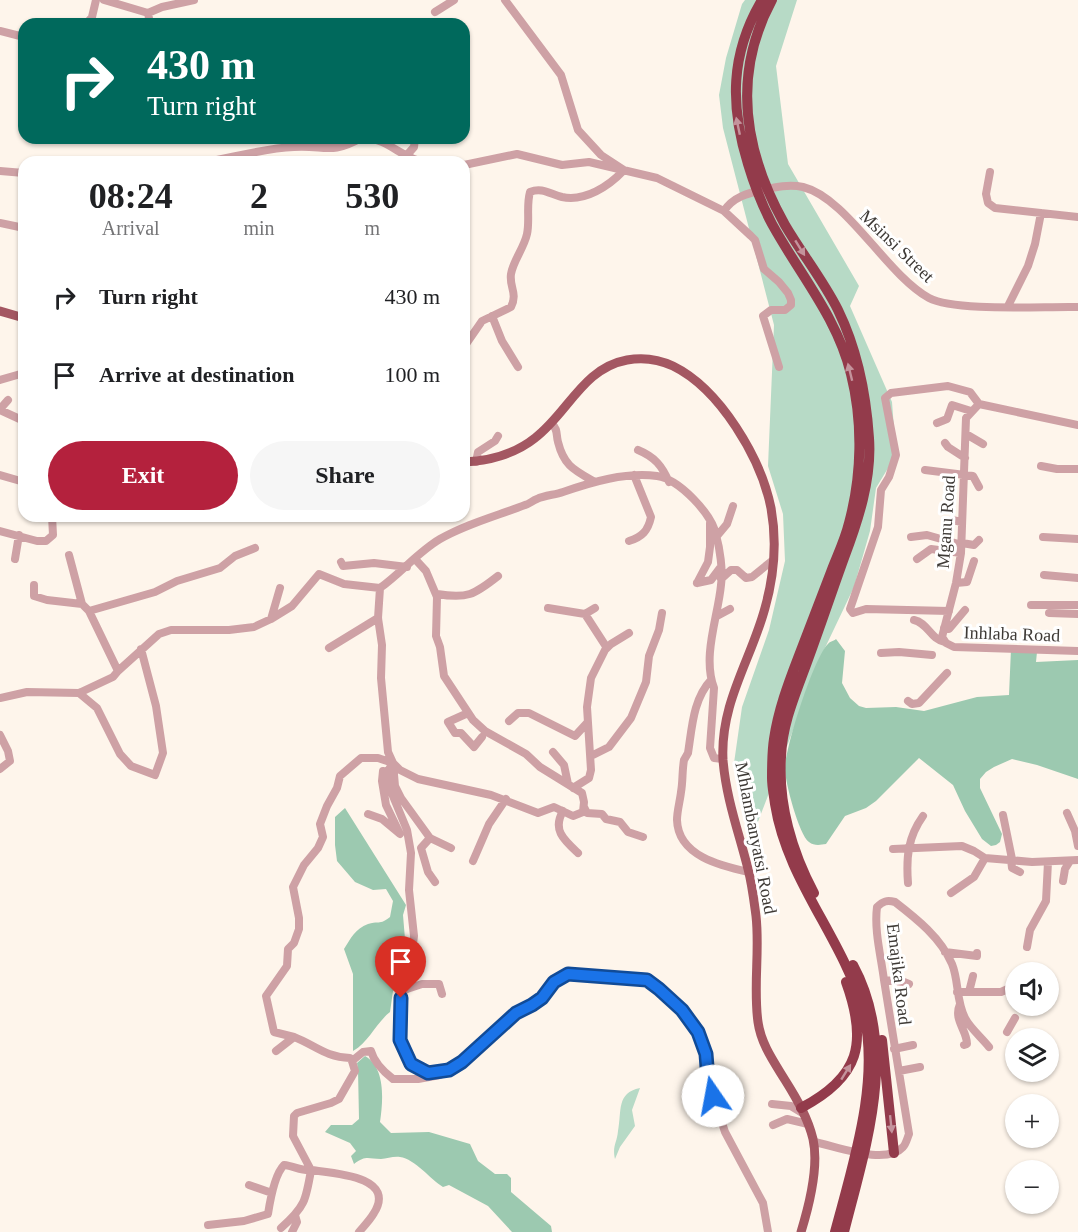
<!DOCTYPE html>
<html lang="en">
<head>
<meta charset="utf-8">
<style>
  body { margin:0; font-family:Georgia,serif; background:#f6f6f6; color:#202124; height:100vh; display:flex; flex-direction:column; font-size:22px; white-space:nowrap }
  * { box-sizing:border-box; margin:0 }
  p { font-size:20px; color:#757577 }
  .icon { flex:none; width:33px; height:33px; fill:none; stroke:currentColor; stroke-width:2; stroke-linecap:round; stroke-linejoin:round }
  .map { position:relative; flex:1; overflow:hidden }
  .sheet { position:absolute; left:18px; top:156px; width:452px; height:366px; display:flex; flex-direction:column; background:#fff; border-radius:18px; box-shadow:0 2px 4px #0004 }
  .sheet>* { flex:none }
  .banner { position:absolute; left:18px; top:18px; width:452px; height:126px; border-radius:18px; box-shadow:0 2px 4px #0004; background:#00695c; color:#fff; overflow:hidden }
  .tools { position:absolute; left:1005px; top:962px; display:grid; gap:12px }
  .tools a { display:grid; place-items:center; width:54px; height:54px; border-radius:50%; background:#fff; box-shadow:0 2px 4px #0004; font-size:30px }
  .pin { position:absolute; display:grid; place-items:center; width:51px; height:51px; color:#fff; margin:-62px -26px; border-radius:50% 50% 50% 0; rotate:-45deg; box-shadow:0 0 6px #0007 }
  .pin .icon { rotate:45deg }
  .me { position:absolute; width:66px; margin:-33px; rotate:348deg; stroke-linejoin:round; filter:drop-shadow(0 0 4px #0008) }
  .turn { display:flex; align-items:center; gap:21px; height:126px; padding:0 30px; font-size:27px }
  .turn .icon { width:78px; height:78px; stroke-width:2.5 }
  .turn b { display:block; font-size:42px; line-height:51px }
  .eta { display:flex; justify-content:space-evenly; align-items:center; height:102px; text-align:center }
  .eta b { font-size:36px; font-weight:800; line-height:42px }
  .cta { display:flex; gap:12px; margin-top:auto; padding:12px 30px }
  .cta a { flex:1; height:69px; border-radius:36px; background:#b4213d; color:#fff; font-size:24px; font-weight:800; line-height:69px; text-align:center }
  .cta a+a { background:#f6f6f6; color:#202124 }
  ul { padding:0; list-style:none }
  li { display:flex; align-items:center; gap:18px; height:78px; padding:0 30px }
  li div { flex:1 }
  li b { display:block; font-size:22px }
  li em { font-style:normal }
  .map>svg:first-child { display:block }
  .green { fill:#b7dac6 }
  .forest { fill:#9cc9b0 }
  .lines { fill:none; stroke-linecap:round; stroke-linejoin:round }
  .minor { stroke:#cea1a5; stroke-width:8 }
  .major { stroke:#a45762; stroke-width:9 }
  .highway { stroke:#933b4b; stroke-width:10 }
  .oneway { fill:#c4939c }
  .route-casing { stroke:#114b97; stroke-width:15 }
  .route { stroke:#1a73e8; stroke-width:10 }
  .labels { text-anchor:middle; dominant-baseline:central; stroke-width:6; stroke-linejoin:round; paint-order:stroke }
  .street-label { font-size:18px; fill:#3e3a36; stroke:#fff }
</style>
</head>
<body>
<div class="map">
<svg width="1078" height="1232" viewBox="0 0 1078 1232">
  <rect width="100%" height="100%" fill="#fef5eb"/>
  <path class="green" d="M745,0h52l-21,66 12,98 71,122 -9,20 42,96 4,53 -20,33 -6,43 -16,56 -30,63 -70,182 -20,-69 8,-56 27,-77 16,-69 -2,-47 -15,-48 6,-141 -51,-197 -4,-33 7,-37 16,-54z
    M640,1088l-8,22 3,16 -15,21 -5,12c-3,-13 2,-16 3,-28 4,-20 -2,-38 22,-43z"/>
  <path class="forest" d="M836,639l9,12 -3,32 8,15 9,8 7,2 30,-1 28,4 53,-14 32,-2 2,-46 26,3 -1,10 42,-2v119l-41,-14 -25,-6 -18,8 -8,5 -6,7v9l22,46 -2,8 -4,3 -5,1 -9,-7 -17,-28 -12,-26 -34,-27 -43,43 -10,7 -21,8 -19,28c-6,1 -12,2 -17,-2 -10,-7 -24,-60 -24,-73 0,-21 29,-112 43,-125 2,-3 6,-3 8,-5z
    M345,808l61,97 -3,10 3,36 -3,32 -10,8 -3,21c-14,11 -21,30 -37,39v-77l-9,-25c7,-11 11,-20 24,-25 11,-4 11,2 22,-7l3,-16 -7,-12 -13,1 -18,-8 -18,-21 -2,-16v-28z
    M365,1056c21,12 18,45 15,66l11,11 38,-1 41,12 8,17 17,13h12l4,4v14l40,34 1,6h-40l-24,-26 -39,-21 -6,2c-13,-8 -28,-28 -43,-30 -7,-1 -13,2 -19,2 -13,0 -15,-4 -27,5l-3,-8 5,-5 -6,-8 -25,-11 6,-7h21l7,-6 -1,-49 -1,-7z"/>
  <g class="lines">
    <path class="minor" d="M104,0l44,13 14,-6 32,-7
      M435,12l19,-12
      M148,13l2,11
      M86,24l6,-7 4,-17
      M0,31l24,6
      M366,138c22,1 37,21 58,24
      M407,155l7,-8 1,-9
      M207,162c28,-5 58,-14 87,-15 31,-2 37,8 67,-9
      M464,165l53,-11 45,11 27,-3 68,16 67,33 27,25 4,4 9,29 15,13 9,11 3,7v5l-6,5h-14l-8,6 16,51
      M0,171l24,2
      M990,172l-4,22 2,9 7,5 83,9
      M724,211c9,-14 24,-18 39,-21 13,-3 26,-6 40,-3 44,11 83,87 126,111 26,14 116,8 149,9
      M0,223l24,5
      M1008,306l20,-40 7,-22 6,-31
      M492,316l10,25 16,26
      M464,347l18,-26 29,-14c7,-14 -2,-20 0,-33 2,-13 13,-26 16,-40 3,-14 -1,-28 3,-42 12,-5 20,2 32,5 23,5 47,-11 62,-27l-23,-15 -23,-25 -17,-55 -56,-75
      M0,380l24,-7
      M979,404l-13,14 -5,135 -5,30 -14,54 4,6 8,4 124,4
      M0,409l8,-9
      M0,410l24,11
      M937,423l10,-4 5,-14 19,6
      M552,424c6,5 4,11 6,18 6,24 16,28 37,40
      M966,434l17,10
      M945,443l3,4 17,11
      M638,450c17,7 24,16 31,32
      M476,462l2,-10 17,-11 3,-5
      M1041,466l16,3h21
      M925,470l48,6 6,11
      M0,475l24,7
      M952,520l10,2
      M0,531l37,10h9l7,-6 -1,-19
      M717,536l10,-12 6,-18
      M911,537l16,-2 35,10
      M1043,537l35,2
      M629,541c13,-4 19,-10 22,-24l-17,-42
      M962,543l12,2 5,-5
      M15,559l4,-24
      M917,559l14,-10 30,4
      M341,562l2,4 31,-3 33,4
      M1044,575l34,3
      M721,579l10,-9h6l9,8 6,-1 21,-17
      M697,583l11,-21 2,-15v-24
      M697,583l14,-3 9,-12
      M956,583l11,-1 7,-21
      M34,585v11l13,4 35,4
      M437,594c30,5 37,1 61,-18
      M1031,605h47
      M548,608l37,6 10,-6
      M89,611l66,-19 22,-11 43,-13 15,-12 20,-8
      M949,611l-83,-2 -13,4 -3,-4 28,-82 3,-37 8,-13 7,-22 -11,-57 6,-5 57,-7 22,6 9,12 99,21
      M1049,613l29,1
      M585,614l22,34
      M717,616l13,-7
      M271,619l9,-31
      M914,620c14,3 16,19 31,22
      M944,628l5,1 16,-19
      M329,648l49,-30
      M881,653l18,-1 33,3
      M118,671l41,-37 12,-4h58l25,-3 17,-8 21,-13 27,-32 25,10 36,4
      M711,680c-18,19 -19,48 -23,73l-4,7c-2,11 -1,21 -3,32 -1,9 -4,19 -4,28 1,36 44,46 72,52
      M79,693l18,15 23,46 11,12 24,9 8,-22 -7,-47 -15,-57
      M0,698l27,-6 52,1 34,-16 5,-6 -29,-60 -7,-7 -13,-49
      M908,701l4,3 7,-1 28,-30
      M468,713l-20,9 7,11h6l13,14 8,-10
      M509,721l9,-8h11l46,23 12,-13
      M0,735l8,16 2,10 -10,8
      M553,752l11,13 4,19
      M591,756l18,-9 22,-29 15,-36 3,-26 10,-26 3,-17
      M392,764l-5,9 1,11 19,46 4,23 -2,37 5,46 -7,53 -5,3 -1,6c0,14 -3,30 -1,43 4,17 17,34 36,31
      M573,788l16,-10 2,-8 -4,-63 4,-29 14,-28 6,-6 18,-11
      M584,807l3,6 15,1 4,5 14,3 8,10 15,5
      M563,811c-11,19 1,29 15,42
      M1067,813l8,18 3,15
      M368,814l14,5 18,15 -14,-29 -4,-24 1,-10
      M1003,815l9,44
      M430,838l-9,10 7,24 7,10
      M451,848l-21,-10 -29,-40 -6,-12 -2,-23 -5,-11 -7,-74 1,-33 -4,-27 2,-30c21,-15 38,-36 60,-49 26,-15 56,-23 85,-34 4,-1 7,-4 12,-6 8,-4 18,-4 26,-7 29,-10 62,-20 94,-16 22,3 55,38 59,59 4,14 7,35 5,50 -3,32 -19,71 -7,103l-4,60 4,10 9,1
      M893,849l69,-3 12,5 11,7 47,4 46,-2
      M1011,859l1,9 8,4
      M473,861l16,-37 17,-25
      M1063,881l2,-12 5,-8
      M908,883c-2,-26 0,-46 15,-67
      M951,893l23,-16 11,-19
      M1027,947l3,-17 16,-29 2,-39
      M945,952l32,4v-3
      M884,980l20,2 5,2
      M407,989l15,-5h17l3,10
      M957,992h44l9,-4
      M969,992l4,-16
      M960,1004c-7,16 7,26 7,40l-3,1
      M1007,1032l8,-14
      M294,1037c21,8 31,20 56,21l2,3
      M894,1049l19,-4
      M276,1051l18,-14 -20,-5 -8,-36 21,-30 1,-17 6,-6 5,-14v-11l-6,-31 11,-22 14,-17 5,-11 -3,-13 7,-18 10,-18 3,-12 21,-18h17l15,5 7,7 18,9 73,16 47,18 16,-6 19,9 10,-4 1,-10 -2,-9 -42,-26 -14,-13 -41,-23 -12,-11 -29,-44 -4,-29 -4,-11 1,-39 -11,-26 -11,-12
      M899,1071l21,-4
      M772,1104l19,2 13,8
      M773,1125l14,-6 21,5
      M814,1142c22,4 72,24 89,5 3,-3 4,-8 6,-13 -8,-51 -17,-103 -25,-154 -3,-24 -10,-49 -7,-73 6,-6 10,-7 18,-5 22,17 46,36 57,62 7,17 4,37 13,54 5,10 17,20 24,29
      M249,1185l23,8
      M208,1225l36,-4 24,-7c2,-13 7,-40 16,-49 10,1 17,6 27,5l-18,-34 1,-20 3,-3 34,-10 8,-4 16,-28 -3,-10 11,-9 8,-1c3,11 13,21 22,28h25l22,-4 13,-7 63,-55 17,-8 9,-7 19,-21 7,-3 79,6 35,30 15,22 9,22 2,26 17,52 38,71 5,29
      M281,1228c24,-21 25,-28 30,-58 22,3 86,6 63,43 -4,7 -10,13 -15,19
      M292,1232l5,-10 -2,-7"/>
    <path class="major" d="M0,311l24,7
      M464,462c24,-1 51,-8 71,-24 33,-25 48,-70 92,-78 16,-3 31,-1 46,6 47,23 88,92 98,142 6,33 3,68 -6,100 -14,52 -45,95 -42,152 3,38 16,73 25,109 4,15 6,32 8,47 4,35 -3,71 2,106 3,22 16,40 27,58 12,19 23,38 28,59 6,27 -4,67 -12,93"/>
    <path class="highway" d="M762,0c-32,54 -32,106 -14,164 6,20 14,41 24,60 28,51 65,93 79,150 12,48 11,101 -2,149 -4,17 -12,33 -18,49 -11,29 -22,57 -33,86 -10,26 -20,53 -24,81 -2,13 -2,26 -2,39 0,9 2,17 3,26 12,76 66,132 87,203 20,70 -9,157 -27,225
      M772,0c-41,76 -28,152 13,225 17,29 38,55 53,85 20,41 28,83 31,128 3,41 -11,83 -25,120 -13,36 -25,72 -38,107 -11,30 -24,60 -25,92 -3,47 11,95 33,136
      M882,1040l12,113
      M801,1108c59,-31 67,-65 45,-126
      M844,1232c22,-87 55,-182 9,-267"/>
  </g>
  <defs><path id="oneway-solid" d="M-6-.8H1V-3.2L6.5 0L1 3.2V.8H-6Z" transform="scale(1.5)"/></defs>
  <g class="oneway">
    <use href="#oneway-solid" transform="translate(738 126) rotate(-102)"/>
    <use href="#oneway-solid" transform="translate(800 248) rotate(58)"/>
    <use href="#oneway-solid" transform="translate(850 372) rotate(-104)"/>
    <use href="#oneway-solid" transform="translate(846 1072) rotate(-58)"/>
    <use href="#oneway-solid" transform="translate(891 1124) rotate(84)"/>
  </g>
  <g class="lines">
    <g class="route-casing">
      <path id="route" d="M401,998l-1,42 11,24 17,9 21,-3 13,-8 54,-49 16,-8 10,-7 12,-16 14,-8 79,6 12,9 23,21 16,22 8,22 2,26 5,16"/>
    </g>
    <use href="#route" class="route"/>
  </g>
  <g class="labels">
    <g class="street-label">
      <text transform="translate(897 246) rotate(44)">Msinsi Street</text>
      <text transform="translate(946 522) rotate(-86)">Mganu Road</text>
      <text transform="translate(1012 634) rotate(2)">Inhlaba Road</text>
      <text transform="translate(756 838) rotate(79)">Mhlambanyatsi Road</text>
      <text transform="translate(899 974) rotate(83)">Emajika Road</text>
    </g>
  </g>
</svg>
<div class="tools">
<a><svg class="icon" aria-label="sound" viewBox="0 0 24 24"><path d="M4 9h4l5-4v14l-5-4H4zM17 9q2 3 0 6"/></svg></a>
<a><svg class="icon" aria-label="layers" viewBox="0 0 24 24"><path d="M12 4l9 5-9 5-9-5zM3 14l9 5 9-5"/></svg></a>
<a>+</a>
<a>−</a>
</div>
<div class="pin" style="left:401px;top:998px;background:#d93025"><svg class="icon" aria-label="arrive" viewBox="0 0 24 24"><path d="M6 21V4h12l-3 4 3 4H6"/></svg></div>
<svg class="me" style="left:713px;top:1096px" viewBox="-20 -20 40 40"><circle r="19" fill="#fff"/><path d="M0-13L10 11 0 6-10 11z" fill="#1a73e8"/></svg>
<div class="banner">
<div class="turn"><svg class="icon" aria-label="right" viewBox="0 0 24 24"><path d="M7 20v-9h11M14 6l5 5-5 5"/></svg><div><b>430 m</b>Turn right</div></div>
</div>
<section class="sheet">
<div class="eta">
<div><b>08:24</b><p>Arrival</p></div>
<div><b>2</b><p>min</p></div>
<div><b>530</b><p>m</p></div>
</div>
<ul>
<li><svg class="icon" aria-label="right" viewBox="0 0 24 24"><path d="M7 20v-9h11M14 6l5 5-5 5"/></svg><div><b>Turn right</b></div><em>430 m</em></li>
<li><svg class="icon" aria-label="arrive" viewBox="0 0 24 24"><path d="M6 21V4h12l-3 4 3 4H6"/></svg><div><b>Arrive at destination</b></div><em>100 m</em></li>
</ul>
<div class="cta"><a>Exit</a><a>Share</a></div>
</section>
</div>
</body>
</html>
